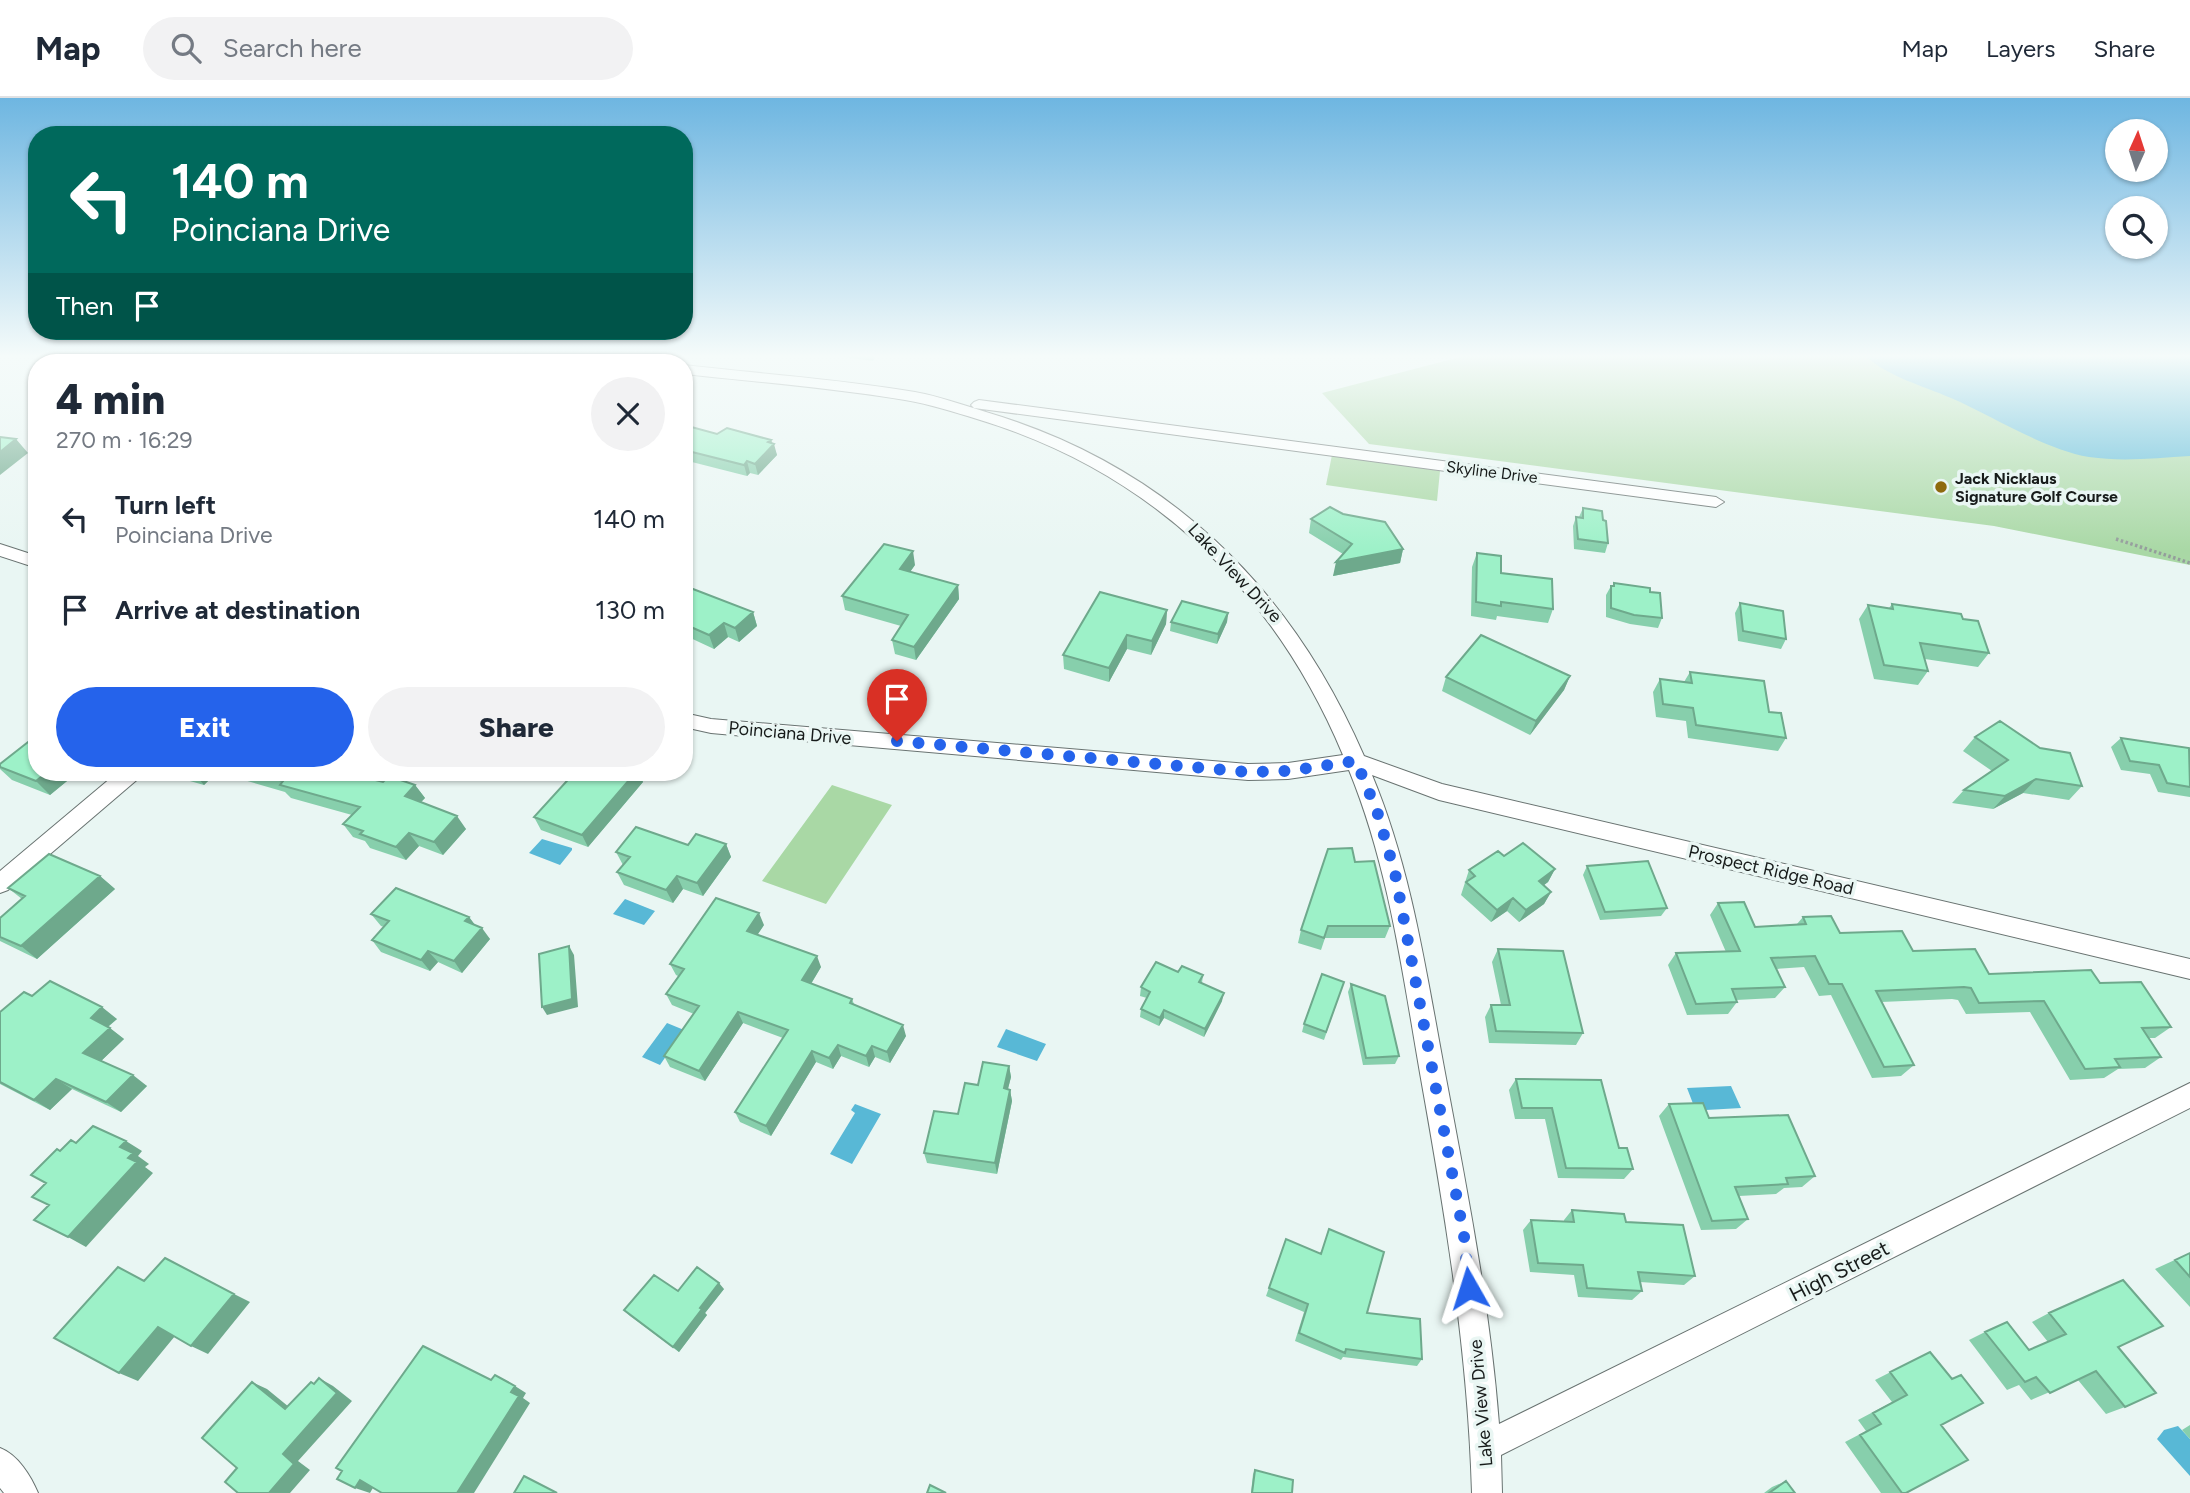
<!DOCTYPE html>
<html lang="en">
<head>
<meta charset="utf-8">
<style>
  body { margin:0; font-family:Figtree,sans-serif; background:#f2f2f3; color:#1f2937; height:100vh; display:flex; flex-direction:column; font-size:26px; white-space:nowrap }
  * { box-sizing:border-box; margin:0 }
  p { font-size:23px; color:#747a83 }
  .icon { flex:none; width:38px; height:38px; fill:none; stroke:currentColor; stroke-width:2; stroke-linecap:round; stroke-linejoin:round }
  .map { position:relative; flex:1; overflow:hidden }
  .sheet { position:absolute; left:28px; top:256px; width:665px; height:427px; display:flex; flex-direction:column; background:#fff; border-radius:28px; box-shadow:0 2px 5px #0004 }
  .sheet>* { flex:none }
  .hud { position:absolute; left:28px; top:28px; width:665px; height:214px; border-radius:28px; box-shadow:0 2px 5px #0004; background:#00695c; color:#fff; overflow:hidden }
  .needle { width:46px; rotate:3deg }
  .controls { position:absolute; left:2105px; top:21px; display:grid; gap:14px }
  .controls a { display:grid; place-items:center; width:63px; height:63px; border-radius:50%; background:#fff; box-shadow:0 2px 5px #0004; font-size:35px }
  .pin { position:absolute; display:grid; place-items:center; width:60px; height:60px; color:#fff; margin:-72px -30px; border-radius:50% 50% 50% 0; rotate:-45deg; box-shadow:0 0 7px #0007 }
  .pin .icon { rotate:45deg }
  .me { position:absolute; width:77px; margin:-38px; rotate:354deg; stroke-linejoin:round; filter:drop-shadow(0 0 5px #0008) }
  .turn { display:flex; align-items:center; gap:24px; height:147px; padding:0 28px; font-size:32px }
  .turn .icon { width:91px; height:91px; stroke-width:2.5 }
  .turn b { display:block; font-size:49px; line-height:60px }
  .then { display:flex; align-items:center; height:66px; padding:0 28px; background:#0003; gap:14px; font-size:26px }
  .round { display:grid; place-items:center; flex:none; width:74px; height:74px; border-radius:37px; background:#f2f2f3 }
  .headline { display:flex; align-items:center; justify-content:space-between; height:119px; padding:0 28px }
  h1 { font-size:42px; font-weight:800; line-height:52px }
  .primary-button { display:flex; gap:14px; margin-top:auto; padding:14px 28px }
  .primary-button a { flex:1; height:80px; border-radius:42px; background:#2563eb; color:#fff; font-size:28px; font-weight:800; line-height:80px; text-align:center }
  .primary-button a+a { background:#f2f2f3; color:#1f2937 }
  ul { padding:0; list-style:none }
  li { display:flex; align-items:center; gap:21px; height:91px; padding:0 28px }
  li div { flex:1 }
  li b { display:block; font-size:26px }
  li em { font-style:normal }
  header { display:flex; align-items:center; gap:42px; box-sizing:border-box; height:98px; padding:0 35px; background:#fff; border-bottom:2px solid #e0e1e3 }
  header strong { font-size:33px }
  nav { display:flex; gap:38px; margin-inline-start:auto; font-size:24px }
  .search { width:490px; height:63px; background:#f2f2f3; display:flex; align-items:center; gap:18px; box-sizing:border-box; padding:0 24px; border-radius:38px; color:#747a83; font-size:26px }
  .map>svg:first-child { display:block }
  .green { fill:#a9d8a5 }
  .water { fill:#58b8d6 }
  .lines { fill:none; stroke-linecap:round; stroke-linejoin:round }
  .minor-casing { stroke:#697371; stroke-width:2 }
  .path { stroke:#949d9b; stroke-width:3.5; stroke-dasharray:2.5 2.5; stroke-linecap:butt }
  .minor { fill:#fff; fill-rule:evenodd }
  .wall { fill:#87cfac }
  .shaded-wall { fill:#6ea98c }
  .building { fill:#9df1c8; stroke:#6ea98c; stroke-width:2 }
  .route { stroke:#2563eb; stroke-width:12; stroke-dasharray:0 21.6 }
  .poi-dot { fill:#8e6a0e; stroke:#e9f6f3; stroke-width:2.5 }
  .labels { text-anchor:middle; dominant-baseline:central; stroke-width:7; stroke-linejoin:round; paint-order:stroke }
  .far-street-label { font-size:16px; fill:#171b1a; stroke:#e9f6f3 }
  .far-poi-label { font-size:16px; font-weight:bold; fill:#171b1a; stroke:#e9f6f3; text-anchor:start }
  .street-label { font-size:18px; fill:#171b1a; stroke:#e9f6f3 }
  .near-street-label { font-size:21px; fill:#171b1a; stroke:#e9f6f3 }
</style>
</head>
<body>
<header>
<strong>Map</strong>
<div class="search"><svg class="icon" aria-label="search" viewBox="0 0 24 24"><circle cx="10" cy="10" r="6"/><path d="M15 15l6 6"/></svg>Search here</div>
<nav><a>Map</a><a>Layers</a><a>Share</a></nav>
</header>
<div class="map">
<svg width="2190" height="1395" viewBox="0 0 2190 1395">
  <rect width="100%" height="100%" fill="#e9f6f3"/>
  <path class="green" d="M1464,258h401l6,5 4,-5h315v209l-196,-39 -625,-82 -47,-51z
    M1332,357l108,16 -3,30 -111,-16z
    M832,687l60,20 -66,99 -64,-23z"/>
  <path class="water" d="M1865,258h325v100c-34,2 -67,6 -101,1 -46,-8 -96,-41 -138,-59 -30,-13 -60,-20 -86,-42z
    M542,741l30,9v2l-12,15 -31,-12z
    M625,801l30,12 -11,14 -31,-11z
    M667,925l17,7 -24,35 -18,-8z
    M1006,931l40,15 -9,17 -40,-14z
    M1731,988l10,22 -35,2 -9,4 -10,-26z
    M855,1006l26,10 -29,50 -22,-10 25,-41 -4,-3z
    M2178,1328l12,13v37l-33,-37 7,-9z"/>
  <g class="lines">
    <g class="minor-casing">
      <path id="minor" d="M574,258l63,3 2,3h-43l-20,-3z
        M684,267c77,9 155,14 231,27 23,4 48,13 71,20 179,53 304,173 378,344l78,28 748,175v20l-751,-179 -67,-25c40,96 54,197 73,298 22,117 45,233 54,351l691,-341v25l-689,347 1,38h-30c-4,-142 -27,-280 -52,-420 -18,-103 -31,-205 -71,-303l-61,9 -40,1 -537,-47 -27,-6v-14l27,6 537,45 40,-1 55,-8c-69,-165 -193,-284 -366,-336 -23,-7 -47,-15 -72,-19 -72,-12 -147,-18 -221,-26z
        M979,302l737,97 8,5 -8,5 -742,-99 -3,-3 3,-3z
        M0,446l37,12v12l-37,-12z
        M118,674h24l-3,6 -131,112 -8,3v-22z
        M0,1350c18,7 31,28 38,45h-34l-4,-5z"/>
    </g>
    <path class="path" d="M2116,441l74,24"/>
    <use href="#minor" class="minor"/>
  </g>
  <path class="wall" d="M836,258h40l-3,5z
    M684,327l33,9 54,6 6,15 -19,20 -8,-2 -3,3 -63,-16z
    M1583,410l20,12 5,23 -3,10 -31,-4 -1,-23 3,-9h3z
    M1311,421l92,30 -3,14 -67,13 10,-22 -34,-21z
    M1477,455l24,20 52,36 -5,14 -51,-7 -1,4 -25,-4 1,-49z
    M915,467l-5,7 48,13 1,14 -43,61 -21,-6 -3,-14 9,-14 -56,-16 -3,-14z
    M1614,485l36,9 12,26 -4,10 -28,-4 -24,-7v-22l5,-9h2z
    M684,492l69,22 4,14 -18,16 -11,-5 -14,12 -30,-14z
    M1740,505l46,36 -5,10 -43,-8 -3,-28z
    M1892,506l71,15 26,34 -11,14 -53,-8 3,12 -10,14 -44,-6 -15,-60 9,-14 21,3z
    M1167,512l-1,14 -15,31 -24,-6 -18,33 -45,-13 -1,-14z
    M1228,515l-1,9 -10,22 -47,-13 1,-9z
    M1690,574l79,40 17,26 -8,13 -90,-13 -2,-17 -30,-4 -3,-25 7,-13 24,3z
    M1570,578l-6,14 -34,45 -88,-44 4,-14z
    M1975,639l107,49 -13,14 -46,-7 -30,16 -41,-6 12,-13 28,-19 -29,-20z
    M2121,640l69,12v47l-32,-5 -8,-18 -29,-4 -10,-23z
    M0,666l37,8h41l-28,23 -38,-15 -12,-11z
    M163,674h180l40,10 32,3 10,13 -4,4 45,27 -23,26 -24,-9 -13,14 -36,-12 -5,-7 -12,-4 -10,-13 9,-9 -61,-17 -6,-6 -68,-20 -13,13 -39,-11z
    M569,674h69l5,10 -55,65 -47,-17 -7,-13 37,-41z
    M726,746l5,13 -28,39 -20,-7 -10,14 -49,-18 -7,-13 6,-7 -7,-13 72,-7z
    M1504,758l51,13 -7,13 -4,3 7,7 -7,12 -25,18 -12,-11 -16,11 -30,-27 8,-25z
    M1355,764l35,64 -5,12h-60l-4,12 -23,-7 3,-13z
    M1587,768l80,42 -6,8 -61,4 -17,-45z
    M100,778l15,13 -78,70 -37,-18v-24l22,-18 -14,-11z
    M1718,805l37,24 42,-3 6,-7 37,16 73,18 76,23 111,9 71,44 -16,11h-6l12,19 -16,11 -27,1 -14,9 -34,2 -40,-68 -64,2 -8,-14 -6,-1 -71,3 33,63 -13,11 -29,2 -41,-83 -12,1 -15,-29 -28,2 9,18 -10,11 -39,2 1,2 -9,12 -41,1 -19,-50 8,-12 50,-1 -16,-37z
    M371,816l98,3 6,8 15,14 -28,34 -24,-11 -8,9 -49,-19 -9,-12 12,-13 -3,-1z
    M764,827l-7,10 64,32 -10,17 41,15 2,5 52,32 -16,27 -15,-6 -6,10 -28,-11 -8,13 -17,-7 -45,74 -31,-14 -5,-10 48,-74 -40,-15 -38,58 -35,-14 -6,-11 30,-42 -22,-9 -6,-11 12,-18 -2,-1 -6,-11z
    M1498,851l85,84 -7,12 -87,-2 -4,-26 6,-12h10l-9,-43z
    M1178,874l25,3 -1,8 20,18 -18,36 -40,-19 -5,8 -19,-9 1,-8 6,-11 -7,-2 1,-9z
    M1344,884l-20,58 -22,-8 2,-8z
    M1351,886l48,72 -4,8 -32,1 -15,-73z
    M32,898l85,23 -9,8 16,12 -23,22 46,25 -26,26 -49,-23 -22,21 -50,-26v-72z
    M1009,968l2,11 -3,12 2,1 2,11 -15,73 -70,-11 -3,-10 34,-39 20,-29z
    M1516,981l117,90 -9,10 -66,-1 -13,-59h-30l-6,-29z
    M1669,1006l40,14 106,58 -13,11 -18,1 -8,6 -37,2 9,23 -12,10 -35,1 -42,-114z
    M1572,1112l54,12 69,54 -11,9 -44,-3 2,9 -10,9 -54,-3 -4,-22 -44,-3 -7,-42 8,-10 33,2v-2z
    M1329,1131l38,84 55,46 -5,7 -74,-9 -2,3 -46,-19 9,-29 -38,-16 20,-57 35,15z
    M2190,1155v54l-35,-38z
    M724,1191l-19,24 2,2 -28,37 -49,-36 -6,-6 54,-19z
    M2049,1215l69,34 7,60 -19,7 -28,-34 -47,20 -12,-15 -12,5 -38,-50 16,-8 44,18 19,-8 -16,-20z
    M1930,1254l11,73 -35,68h-25l-36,-51 21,-11 -8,-11 34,-18 -17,-22z
    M2190,1327v14l-8,-9z
    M1255,1372l37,23h-41l2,-19z
    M1786,1383l9,12h-31l8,-6z"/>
  <path class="shaded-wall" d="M16,341l12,14 -28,22v-23z
    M771,342l2,5 1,-1 3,11 -19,20 -3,-11z
    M747,363l3,12 -3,3 -3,-11z
    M1403,451l-3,14 -67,13 3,-14z
    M913,453l2,14 -13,18 -2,-14z
    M958,487l1,14 -43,61 -2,-13z
    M1167,512l-1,14 -15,31 1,-14z
    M753,514l4,14 -18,16 -4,-14z
    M1228,515l-1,9 -10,22 1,-10z
    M724,525l4,14 -14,12 -5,-14z
    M1127,537v14l-18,33v-14z
    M1570,578l-6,14 -34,45 6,-14z
    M47,674h31l-28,23 -14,-14z
    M193,674h24l-13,13z
    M636,674h2l5,10 -55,65 -6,-12z
    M2036,681l-13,14 -30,16 12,-13z
    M415,687l10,13 -11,11 -9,-13z
    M457,718l9,13 -23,26 -9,-13z
    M409,735l10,13 -13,14 -10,-13z
    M726,746l5,13 -28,39 -6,-13z
    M1555,771l-7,13 -16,12 7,-13z
    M100,778l15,13 -78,70 -16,-13z
    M677,778l6,13 -10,14 -7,-13z
    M1551,794l-7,12 -25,18 7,-12z
    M1513,800l-6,13 -16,11 6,-12z
    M759,815l5,12 -12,18 -5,-12z
    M469,819l9,12 -13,-8z
    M482,830l8,11 -28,34 -8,-12z
    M569,848l5,9 4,52 -31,8 -5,-8z
    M428,853l10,11 -8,9 -9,-11z
    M817,858l4,11 -15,25 -4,-12z
    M1224,895l-2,8 -18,36 1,-8z
    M102,909l15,12 -12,10 -14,-11z
    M1164,912v8l-5,8 1,-8z
    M738,914l5,11 -38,58 -6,-10z
    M903,927l3,11 -16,27 -3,-11z
    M110,930l14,11 -26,25 -15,-11z
    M838,947l3,11 -8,13 -4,-11z
    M872,948l3,11 -6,10 -3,-11z
    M812,953l4,11 -45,74 -5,-10z
    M1009,968l2,11 -6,23 -1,-12z
    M133,977l14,11 -26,26 -15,-10z
    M56,981l16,10 -22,21 -16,-10z
    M1010,992l2,11 -15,73 -2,-11z
    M126,1043l16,10 -4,5 11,8 -4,3 8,6 -67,74 -18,-10 60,-79 -8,-11z
    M719,1185l5,6 -19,24 2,2 -28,37 -6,-5 27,-39z
    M234,1196l16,8 -42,52 -17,-8z
    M158,1229l17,9 -37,45 -19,-8z
    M319,1280l14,8 19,15 -54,60 12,9 -20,23h-21l14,-39z
    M252,1284l15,7 33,27 -15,-7z
    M515,1288l11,7 -3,5 7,5 -56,90h-17z
    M360,1382l14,6 -4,7 -15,-5z"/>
  <path class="building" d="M157,258h18l18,3 -4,3h-40z
    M684,327l33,9 10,-6 44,12 -3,2 6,2 -19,20 -8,-3 -3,4 -60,-15z
    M0,339l16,2 -16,13z
    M1330,409l13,7 42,8 18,27 -67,13 16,-18 -41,-25z
    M1583,410l19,3 1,9 3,1 2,22 -30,-4 -2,-22 7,1z
    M884,446l29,7 -13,18 58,16 -44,62 -22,-7 16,-25 -66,-19z
    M1477,455l24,3v17l51,6 1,30 -52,-7v4l-25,-4z
    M1614,485l36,5v4l10,1 2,25 -28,-3 -23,-7v-22h3z
    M693,491l60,23 -18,16 -11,-5 -15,12 -25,-11v-34z
    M1100,494l67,18 -15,31 -25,-6 -18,33 -46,-13z
    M1182,503l46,12 -10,21 -47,-12z
    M1740,505l43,8 3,28 -43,-8z
    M1892,506l69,10 2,5 15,2 11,32 -69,-10 8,28 -44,-6 -16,-60 25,4z
    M1481,537l89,41 -34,45 -90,-44z
    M1690,574l74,9 5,31 12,1 5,25 -90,-13 -3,-17 -30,-4 -3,-25 32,4z
    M2000,623l40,27 30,5 12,33 -46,-7 -31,17 -41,-6 44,-30 -33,-23z
    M37,637v37h10l-11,9 -36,-14v-3z
    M2121,640l68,10 1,39 -23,-4 -8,-18 -29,-4z
    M250,674h93l40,10 6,-6 26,9 -10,11 52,20 -23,26 -25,-9 -13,14 -36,-13 3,-3 -20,-7 17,-17 -80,-22 3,-4z
    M575,674h61l-54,63 -48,-18z
    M636,729l52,18 8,-11 30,10 -29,39 -20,-7 -11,14 -49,-18 13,-15 -14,-5z
    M1523,745l32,26 -16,12 12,11 -25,18 -13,-12 -16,12 -31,-28 9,-6 -6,-6 29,-19 6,5z
    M1352,750l3,14 19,-1 16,65h-62l-4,12 -23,-8 27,-81z
    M49,756l51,22 -79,70 -21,-9v-19l25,-22 -17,-8z
    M1648,763l19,47 -62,4 -18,-46z
    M396,790l73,29 -4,4 17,7 -28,33 -26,-10 -7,9 -49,-20 17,-19 -18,-7z
    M716,800l43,15 -12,18 70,25 -15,24 50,19 -2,4 53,22 -16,27 -15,-6 -6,10 -28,-11 -9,13 -17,-7 -46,75 -31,-14 53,-82 -50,-18 -39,59 -35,-15 35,-50 -33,-12 18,-25 -14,-5z
    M1744,804l11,25 51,-3 -3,-7 28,-1 9,17 62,-2 11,20 62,-2 14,25 102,-4 9,13 41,-1 30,45 -29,1 19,29 -46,2 5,8 -35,2 -41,-68 -65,2 -8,-15 -7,-1 -88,4 38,74 -30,2 -42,-83h-13l-14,-28 -44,2 14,29 -53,2 5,13 -41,2 -20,-51 64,-2 -22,-48z
    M569,848l3,53 -30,8 -3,-53z
    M1498,851l65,2 20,82 -87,-2 -5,-26h19z
    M1156,864l22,10 4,-6 21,9 -4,7 25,11 -19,36 -41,-19 -4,8 -19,-9 9,-17 -9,-5z
    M1322,876l22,8 -18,50 -22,-8z
    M50,883l52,26 -11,11 19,10 -27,25 50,22 -27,27 -50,-23 -22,21 -34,-18v-70l24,-20 8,4z
    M1351,886l34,12 14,60 -33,2z
    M983,964l26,4 -5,22 6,2 -15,73 -71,-10 10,-42 24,3 7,-31 13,2z
    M1516,981l85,1 18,68h8l6,21 -67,-1 -14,-60h-30z
    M1703,1005l6,15 79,-3 27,61 -29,2 2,6 -53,3 13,32 -36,2 -43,-117z
    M93,1028l33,15 -6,6 13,6 -5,5 9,4 -69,75 -34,-17 15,-15 -17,-8 14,-14 -15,-8 26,-26 3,2 11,-11 5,3z
    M1572,1112l52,4 2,8 57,3 12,51 -57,-4 4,19 -55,-3 -4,-23 -45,-2 -7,-43 43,2z
    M1329,1131l55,23 -17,61 53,6 2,40 -76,-10 -1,4 -46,-20 9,-29 -39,-16 17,-49 35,15z
    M2190,1155v24l-15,-17z
    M165,1160l69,36 -43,52 -33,-19 -39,46 -65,-35 64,-71 26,14z
    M697,1169l22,16 -19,25 2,1 -29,38 -49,-37 30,-35 24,16z
    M2123,1182l40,46 -45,21 38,46 -31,14 -29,-36 -46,22 -14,-16 -11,5 -40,-50 22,-10 22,28 37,-16 -17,-21z
    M423,1248l68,34 4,-5 20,11 -4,6 8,4 -62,97h-75l-22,-13 -5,8 -18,-9 5,-8 -6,-3z
    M1930,1254l22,27 9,-4 22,28 -42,22 27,35 -62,33h-4l-42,-58 21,-11 -8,-11 34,-18 -17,-23z
    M319,1280l18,15 -54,61 11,10 -25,29h-31l-13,-11 12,-14 -35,-30 50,-56 33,27 26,-27 3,2z
    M1255,1372l38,10 -1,13h-40z
    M524,1378l33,17h-43z
    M1786,1383l9,12h-26z
    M930,1387l16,8h-19z"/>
  <linearGradient id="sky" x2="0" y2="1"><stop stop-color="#6eb6e1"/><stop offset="0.57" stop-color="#f5fbfa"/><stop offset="1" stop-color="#f5fbfa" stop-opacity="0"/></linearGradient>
  <rect width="2190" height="453" fill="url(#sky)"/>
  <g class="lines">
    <path class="route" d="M897,643l351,31 40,-1 68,-10 21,50 18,62 69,363 5,52"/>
  </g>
  <circle class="poi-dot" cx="1941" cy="389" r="7"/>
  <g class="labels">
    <g class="far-street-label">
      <text transform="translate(1492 374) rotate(7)">Skyline Drive</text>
    </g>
    <g class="far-poi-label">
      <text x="1955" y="380">Jack Nicklaus<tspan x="1955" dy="18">Signature Golf Course</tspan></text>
    </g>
    <g class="street-label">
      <text transform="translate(1235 475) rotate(47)">Lake View Drive</text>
      <text transform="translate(790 635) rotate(5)">Poinciana Drive</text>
      <text transform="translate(1771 772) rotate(13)">Prospect Ridge Road</text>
      <text transform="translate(1481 1305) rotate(-95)">Lake View Drive</text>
    </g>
    <g class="near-street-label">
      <text transform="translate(1839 1173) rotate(-27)">High Street</text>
    </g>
  </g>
</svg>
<div class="controls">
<a><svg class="needle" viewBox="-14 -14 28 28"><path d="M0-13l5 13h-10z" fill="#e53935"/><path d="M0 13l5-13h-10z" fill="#747a83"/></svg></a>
<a><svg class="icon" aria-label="search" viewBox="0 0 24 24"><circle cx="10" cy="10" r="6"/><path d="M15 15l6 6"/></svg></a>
</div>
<div class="pin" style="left:897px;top:643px;background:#d93025"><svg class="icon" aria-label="arrive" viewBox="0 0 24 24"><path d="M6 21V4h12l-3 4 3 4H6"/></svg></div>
<svg class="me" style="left:1469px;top:1190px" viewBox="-20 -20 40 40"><path d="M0-17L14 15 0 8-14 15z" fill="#2563eb" stroke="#fff" stroke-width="4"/></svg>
<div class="hud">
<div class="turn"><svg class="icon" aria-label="left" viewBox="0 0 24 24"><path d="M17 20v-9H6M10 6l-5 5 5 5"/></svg><div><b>140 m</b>Poinciana Drive</div></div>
<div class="then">Then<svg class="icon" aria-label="arrive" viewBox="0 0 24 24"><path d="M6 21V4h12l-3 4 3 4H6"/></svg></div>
</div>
<section class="sheet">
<div class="headline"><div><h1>4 min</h1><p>270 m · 16:29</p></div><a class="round"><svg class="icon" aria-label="close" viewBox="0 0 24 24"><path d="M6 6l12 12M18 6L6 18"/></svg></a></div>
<ul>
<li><svg class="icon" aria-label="left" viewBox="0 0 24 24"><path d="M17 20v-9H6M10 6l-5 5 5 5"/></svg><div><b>Turn left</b><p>Poinciana Drive</p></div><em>140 m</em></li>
<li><svg class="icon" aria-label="arrive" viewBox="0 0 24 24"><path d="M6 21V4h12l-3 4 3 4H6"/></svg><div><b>Arrive at destination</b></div><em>130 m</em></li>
</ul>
<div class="primary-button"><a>Exit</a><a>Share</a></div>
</section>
</div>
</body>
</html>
